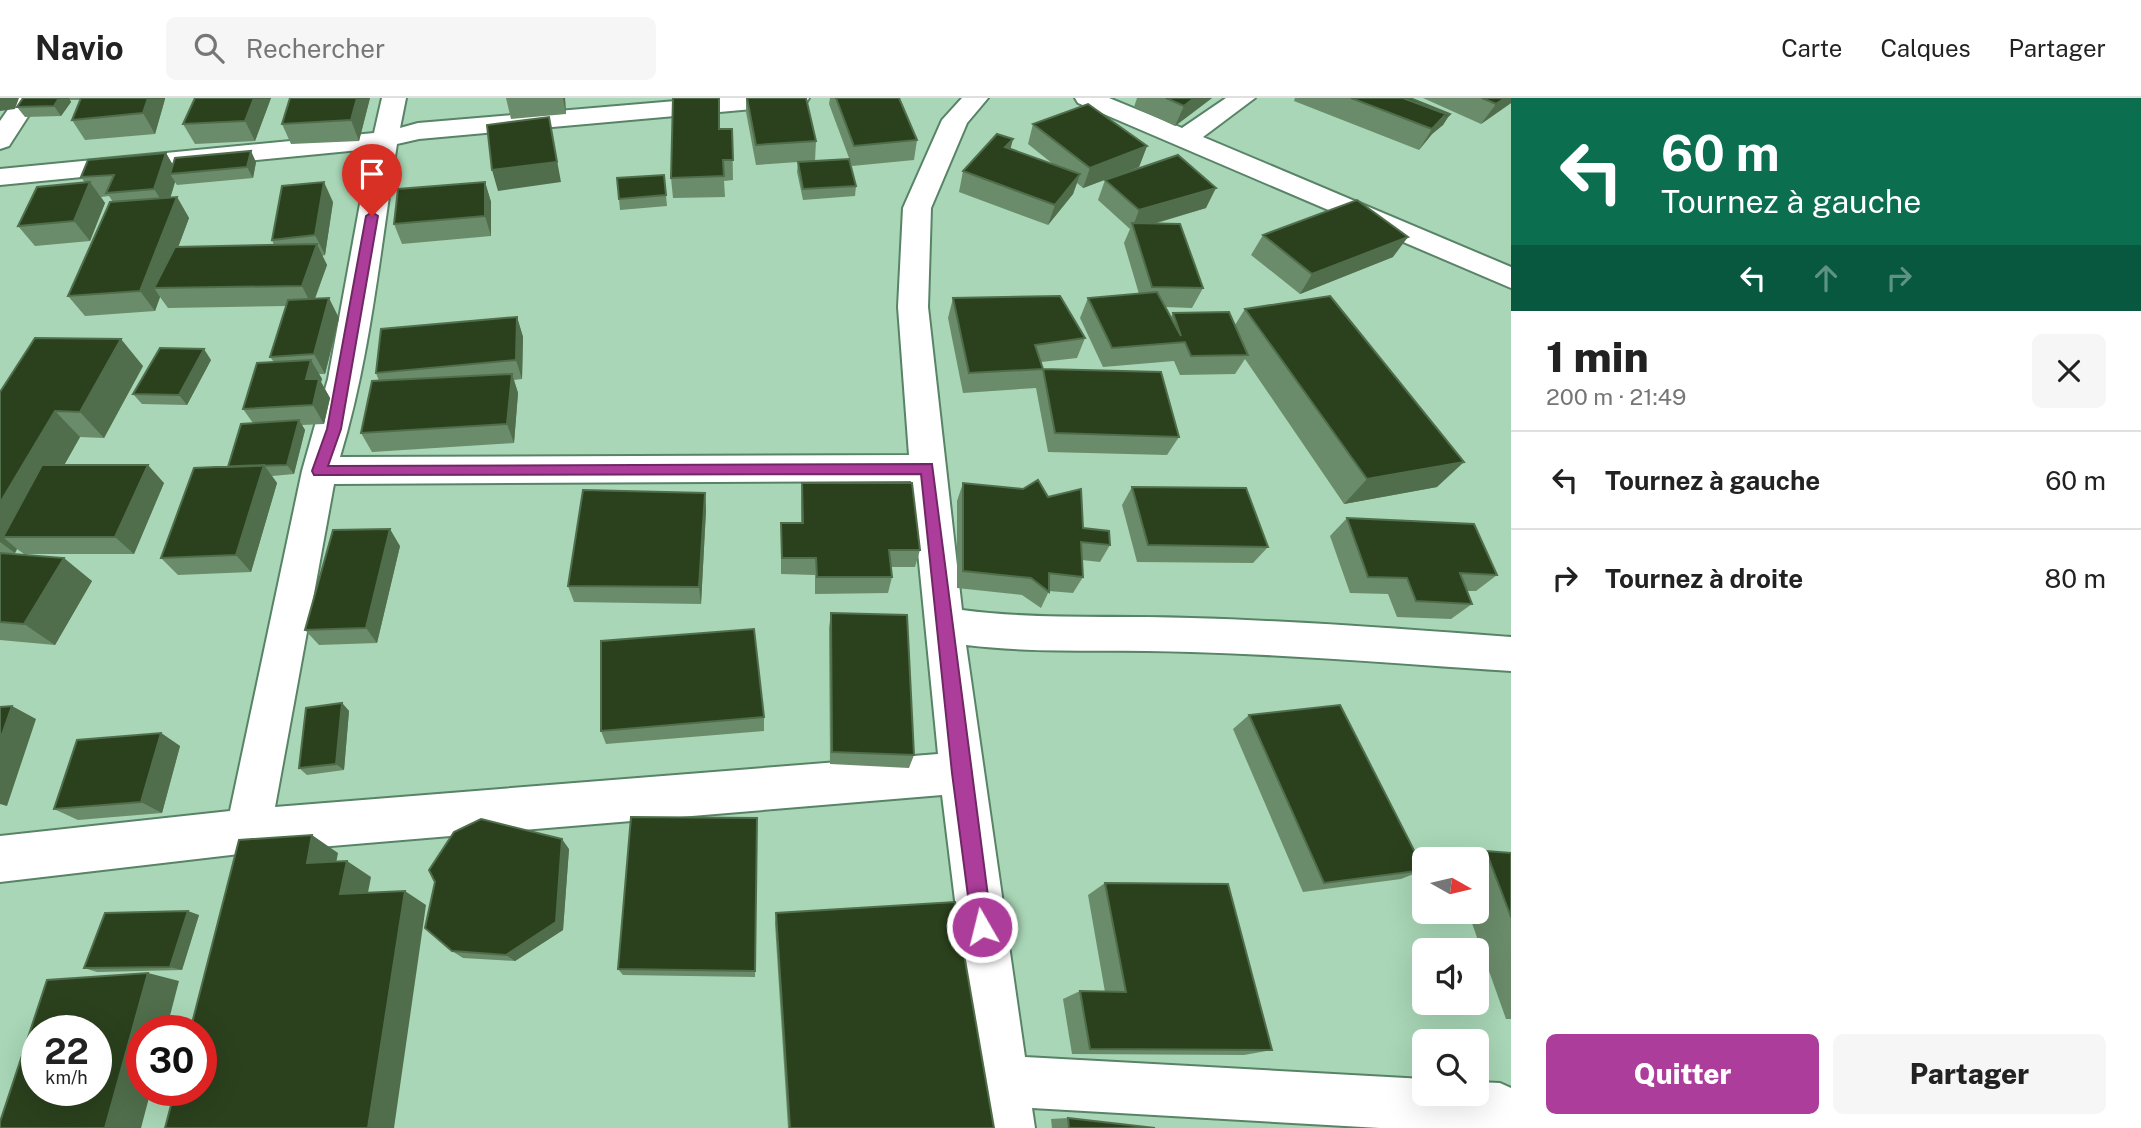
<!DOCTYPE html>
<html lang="fr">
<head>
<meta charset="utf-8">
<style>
  body { margin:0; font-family:"Public Sans",sans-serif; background:#f6f6f6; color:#222; height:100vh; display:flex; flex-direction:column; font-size:26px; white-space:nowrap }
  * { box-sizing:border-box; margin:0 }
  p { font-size:23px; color:#767676 }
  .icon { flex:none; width:38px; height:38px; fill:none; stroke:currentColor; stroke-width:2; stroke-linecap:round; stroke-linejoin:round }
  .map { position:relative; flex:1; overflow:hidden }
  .details { display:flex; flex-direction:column; background:#fff; width:630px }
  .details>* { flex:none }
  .top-card { background:#0b6e4f; color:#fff; overflow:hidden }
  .needle { width:46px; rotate:98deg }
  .fabs { position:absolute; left:1412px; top:749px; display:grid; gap:14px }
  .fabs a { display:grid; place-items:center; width:77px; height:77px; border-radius:10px; background:#fff; box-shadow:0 7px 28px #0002; font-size:35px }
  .speed { position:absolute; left:21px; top:917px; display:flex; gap:14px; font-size:35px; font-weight:700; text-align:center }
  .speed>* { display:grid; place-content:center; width:91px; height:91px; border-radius:50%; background:#fff; box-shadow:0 7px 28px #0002; line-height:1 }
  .speed small { font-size:18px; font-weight:400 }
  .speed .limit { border:10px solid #d22; background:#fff; color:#111 }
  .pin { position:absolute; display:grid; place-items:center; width:60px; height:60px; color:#fff; margin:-72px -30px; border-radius:50% 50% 50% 0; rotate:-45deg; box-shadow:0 0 7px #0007 }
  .pin .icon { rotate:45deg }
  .me { position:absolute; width:77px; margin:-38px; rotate:352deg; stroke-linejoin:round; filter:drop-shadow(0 0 5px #0008) }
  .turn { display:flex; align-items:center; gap:24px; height:147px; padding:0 35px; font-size:32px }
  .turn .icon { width:91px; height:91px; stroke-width:2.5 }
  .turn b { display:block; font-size:49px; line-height:60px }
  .lanes { display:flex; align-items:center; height:66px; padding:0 35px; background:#0003; justify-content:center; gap:35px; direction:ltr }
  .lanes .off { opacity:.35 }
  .round { display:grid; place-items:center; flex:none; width:74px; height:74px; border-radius:10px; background:#f6f6f6 }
  .summary { display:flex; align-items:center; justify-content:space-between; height:119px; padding:0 35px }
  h1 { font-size:42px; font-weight:800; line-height:52px }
  .cta { display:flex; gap:14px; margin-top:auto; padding:14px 35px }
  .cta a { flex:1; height:80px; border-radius:10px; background:#ac3d9a; color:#fff; font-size:28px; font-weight:800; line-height:80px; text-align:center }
  .cta a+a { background:#f6f6f6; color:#222 }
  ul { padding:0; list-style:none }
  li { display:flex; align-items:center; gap:21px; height:98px; padding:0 35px; border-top:2px solid #e0e0e0 }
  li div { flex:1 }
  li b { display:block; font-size:26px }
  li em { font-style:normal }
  header { display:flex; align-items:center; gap:42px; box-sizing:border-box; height:98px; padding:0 35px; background:#fff; border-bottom:2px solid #e0e0e0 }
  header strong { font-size:33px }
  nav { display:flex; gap:38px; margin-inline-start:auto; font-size:24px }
  .search { width:490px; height:63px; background:#f6f6f6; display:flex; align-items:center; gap:18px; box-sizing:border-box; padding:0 24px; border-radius:10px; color:#767676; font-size:26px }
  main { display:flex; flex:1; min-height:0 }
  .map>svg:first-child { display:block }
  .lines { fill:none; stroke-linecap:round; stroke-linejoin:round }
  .street-casing { stroke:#588366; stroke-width:4 }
  .street { fill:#fff; fill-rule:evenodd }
  .wall { fill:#6a8c6a }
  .shaded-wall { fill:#506e4b }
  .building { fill:#2b411d; stroke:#506e4b; stroke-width:2; fill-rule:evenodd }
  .route { fill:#ac3d9a; stroke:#702864; stroke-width:2 }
</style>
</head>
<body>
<header>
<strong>Navio</strong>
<div class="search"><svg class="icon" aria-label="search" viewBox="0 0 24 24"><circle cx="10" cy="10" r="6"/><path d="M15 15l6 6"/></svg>Rechercher</div>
<nav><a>Carte</a><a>Calques</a><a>Partager</a></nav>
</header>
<main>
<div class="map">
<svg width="1511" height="1030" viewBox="0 0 1511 1030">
  <rect width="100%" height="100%" fill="#a8d6b6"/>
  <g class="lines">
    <g class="street-casing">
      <path id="street" d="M16,0h24l-31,48 -9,3v-28z
        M382,0h24l-6,30 18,-5 293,-25h98l-3,5 -9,2 -378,34 -22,5c-17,105 -26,211 -57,313l569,-2 -11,-148 5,-99 39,-88 20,-22h26l-21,25 -36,85 -3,99 34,303c76,10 153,5 229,8 107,3 213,11 320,19v34c-107,-7 -213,-16 -320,-19 -75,-3 -151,2 -225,-7l59,412 399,22v15h53v-12l23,1 11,5v40h-131l-348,-20 3,20h-52l-41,-333 -694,58 -248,29v-46l230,-25 72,-340 26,-92 42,-230 -370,36v-16l374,-36zM911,383l27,273 -663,53 59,-323z
        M1075,0h34l73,30 44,-30h29l-52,39 308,130v21l-433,-185z"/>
    </g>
    <use href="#street" class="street"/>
  </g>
  <path class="wall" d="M23,0h142v1l-10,35 -70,6 -13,-20 8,-20h-10l1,2 -10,14 -36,1 -8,-10z
    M195,0h76l-16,43 -60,3 -12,-20z
    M290,0h80l-11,43 -68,3 -9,-20z
    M506,0h59l1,16 -55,5z
    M746,0h60l10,43 -1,20 41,25 -1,10 -52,4 -6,-28 1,-10 -42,3 -10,-53z
    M830,0h69l18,42 -3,20 -62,6 -23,-62z
    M1137,0h75l-37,28 -41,-19z
    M1295,0h115l40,16 -7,11 -11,9 -13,16 -125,-49z
    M1423,0h88v5l-30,21z
    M1033,26l114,22 -8,21 -56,21 -6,-5 -4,11 -25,31 -89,-33 4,-21 47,-22 43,15 -25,-20z
    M720,31h12l1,51 -9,1 1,16 -52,1 -2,-20z
    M166,55l7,12 83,-3 -3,16 -76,7 -2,-3 -5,16 7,-1 12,21 -11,29 96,-2 -2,-5 61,-38 -8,53 -3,1 5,9 -12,34 24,19 -14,56h-6l3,5 -1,3 9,16 -6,26 -22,1 3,5 -11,44 -22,2 5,7 -26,89 -73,3 -17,-17 67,-91 25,-44 -10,-14 31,-47 -4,-5 16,-51 -118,2 -8,-11 -5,14 -70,5 -17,-20 45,-94 -4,-6 -8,1 4,6 -15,38 -55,5 -17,-20 67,-43 -4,-6z
    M664,77l3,31 -47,4 -1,-11z
    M1105,82l101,28 -52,16 49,64 -11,20 -26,-1 5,10 2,-4 62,12 10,-16 192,178 -93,17 -99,-145 -10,15 -55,1 -6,-14 -71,6 -23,-49 8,-20 51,-4 -15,-51 6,-14 -32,-29z
    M485,84l6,20v34l-89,8 -8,-20z
    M1263,137l130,22 -93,37 -49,-39z
    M953,200l132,40 -8,20 -36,4 2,7 -7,19 -73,5 -15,-75z
    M517,219l6,20 -1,42 -8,1 4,13 -4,50 -142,9 -11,-19 18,-52 -3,-8z
    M211,262l-24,45 -45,-1 -9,-10z
    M143,268l-39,72 -24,-1 -16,28 100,18 -30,71h-110l-7,-5 -2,4h-15v-161z
    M1043,271l136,68 -12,18 -119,-3 -12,-64z
    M802,385l118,67 -5,17h-24l1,10 -4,16 -73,1v-19l-34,-1v-51h20v-22z
    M963,385l85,14 35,31 27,17 -10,17 -18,-2 1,17 -10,16 -24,-2 -8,17 -19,-13 -65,-7v-87z
    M1132,389l136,60 -15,16 -116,-1 -15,-57z
    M705,395l1,17 -5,94 -127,-2 -6,-16z
    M1347,420l150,57 -21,16h-9l5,13 -21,15 -54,-2 -9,-23 -38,-1 -20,-57z
    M400,448l-23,97 -58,2 -14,-15z
    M0,455l92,28 -37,64 -55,-5z
    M831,515l83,142 -5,13 -79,-4 -1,-136z
    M342,605l7,8 -5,59 -37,5 -8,-7z
    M1249,617l175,155 -23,9 -98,13 -70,-163z
    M764,619v14l-158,13 -5,-13z
    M161,635l19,13 -18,67 -84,7 -24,-11z
    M757,720l-2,159 -132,-2 -5,-6z
    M569,751l-6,81 -48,31 -52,-3 -11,-7z
    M1486,753l25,2v166h-5l-38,-107h9v-53h-13z
    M1105,785l167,167 -28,5 -172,-1 -9,-55 17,-8 25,1 -17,-97z
    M776,815l218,215h-206l-13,-204z
    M199,817l-17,55 -85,2 -13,-4z
    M1068,1020l87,10h-103l-1,-9z"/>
  <path class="shaded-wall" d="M0,0h19l-4,11 -15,2z
    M59,0h10l2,4 -10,14 -7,-10z
    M148,0h17v1l-10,35 -12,-21z
    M254,0h17l-16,43 -10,-20z
    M357,0h13l-11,43 -8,-21z
    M563,0h2l1,16z
    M1194,0h18l-37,28 9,-20z
    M1505,0h6v5l-30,21 15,-20z
    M1446,16h4l-7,11 -11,9 -13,16 13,-21z
    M549,19l12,65 -63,9 -6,-21z
    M1013,41l-5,20 -3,-12z
    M1147,48l-8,21 -56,21 7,-20z
    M251,53l5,11 -3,16 -6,-11z
    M166,55l12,21h-8l5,8 -8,27 -13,-20z
    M1080,76l-7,20 -25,31 7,-20z
    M90,84l15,21 -15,38 -16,-20z
    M324,84l9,20 -8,53 -10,-20z
    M485,84l6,20v34l-6,-20z
    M1216,90l-10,20 -72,21 -1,-3 6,-16z
    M177,99l12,21 -26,70h-9l6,9 -5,14 -15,-20z
    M1408,139l-15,20 -93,37 12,-20z
    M317,146l10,21 -15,41 -10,-20z
    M329,200l10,20 -14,56 -11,-20z
    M517,219l6,20 -1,42 -6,-19z
    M121,241l22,27 -39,72 -24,-26z
    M204,251l7,11 -24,45 -8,-10z
    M311,262l11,19 -1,3 9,16 -6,26 -11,-19 -7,-26z
    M512,276l6,19 -4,50 -7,-19z
    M55,313l25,26 -56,100h-21l14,12 -2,4 -15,-11v-39z
    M299,322l6,10 -11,44 -7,-9z
    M1464,364l-27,25 -93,17 23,-25z
    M148,367l16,18 -30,71 -19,-17z
    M264,367l13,18 -26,89 -15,-17z
    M705,395l1,17 -5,94 -2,-17z
    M390,431l10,17 -23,97 -11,-15z
    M64,460l28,23 -37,64 -31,-21z
    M342,605l7,8 -5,59 -8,-6z
    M12,608l24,13 -29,87 -7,-2v-64z
    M161,635l19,13 -18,67 -21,-11z
    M312,737l26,18 -5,26 -26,-16z
    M562,741l7,10 -6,81 -48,31 -9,-6z
    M347,763l24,16 -6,31 -25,-14z
    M405,793l21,14 -32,223h-26z
    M188,813l11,4 -17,55 -12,-3z
    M148,875l31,8 -13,50h-24v59h9l-10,38h-36z"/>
  <path class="building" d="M23,0h36l-5,8 -37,1z
    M81,0h67l-5,15 -71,7z
    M195,0h59l-9,23 -62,3z
    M290,0h67l-6,22 -69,4z
    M673,0h46v31h13l1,31h-10l1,16 -53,2z
    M747,0h59l10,43 -60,4z
    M836,0h63l18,42 -63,6z
    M1166,0h28l-10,8z
    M1351,0h52l43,16 -14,15z
    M1403,0h7l40,16 -11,10 7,-10z
    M1482,0h23l-9,6z
    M1088,6l59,42 -57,22 -57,-44z
    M549,19l8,45 -65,8 -5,-45z
    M997,36l16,5 -8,8 75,27 -25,31 -92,-34z
    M251,53l-4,16 -77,7 5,-16z
    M166,55l-12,36 -48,4 8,-18 -33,2 7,-17z
    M1178,57l38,33 -77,22 -34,-30z
    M849,61l7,27 -53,3 -5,-27z
    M664,77l2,20 -47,4 -2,-21z
    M90,84l-16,39 -56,5 19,-39z
    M324,84l-9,53 -43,5 10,-54z
    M485,84v34l-91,8 4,-35z
    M177,99l-37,94 -72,5 42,-94z
    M1357,102l51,37 -96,37 -49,-39z
    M1132,125l48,1 23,64 -51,-1z
    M317,146l-15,42 -148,2 21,-41z
    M1157,194l24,44 -8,-23 56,-1 19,43 -57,1 -6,-14 -73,6 -24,-50z
    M1060,198l25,42 -50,7 8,24 -74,4 -16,-75z
    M1330,198l134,166 -97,17 -122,-170z
    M329,200l-15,56 -44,3 18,-57z
    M517,219l-1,43 -140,13 5,-44z
    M35,240l86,1 -41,73 -25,-1 -55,92v-111z
    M160,250l44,1 -25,46 -46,-1z
    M311,262l-5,19h13l-6,26 -70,4 14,-46z
    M1043,271l118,3 18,65 -124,-4z
    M512,276l-5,50 -146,9 11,-52z
    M299,322l-12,45 -59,2 13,-43z
    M42,367h106l-33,72h-112z
    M264,367l-28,90 -75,3 33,-90z
    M1038,382l10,17 33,-8 2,39 26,3 1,14 -29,-3 2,35 -34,-4v19l-18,-14 -68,-7v-88l60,6z
    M802,385h110l8,67h-31l3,27h-75l-1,-19h-34l-1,-35h22z
    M1132,389l114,1 22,59 -120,-2z
    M583,392l122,3 -6,94 -131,-1z
    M1347,420l127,6 23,51 -37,-2 12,31 -56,-3 -9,-23 -39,-1z
    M390,431l-24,99 -61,2 28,-100z
    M0,455l64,5 -40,66 -24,-2z
    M831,515l76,2 7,140 -82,-3z
    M754,531l10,88 -163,14v-90z
    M342,605l-6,61 -37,4 7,-60z
    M1340,607l84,165 -100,13 -75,-168z
    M12,608l-12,34v-33z
    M161,635l-20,69 -87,7 23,-69z
    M631,719l126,1 -2,153 -137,-2z
    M481,721l81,20 -6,83 -50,33 -54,-4 -27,-23 10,-46 -6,-12 25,-38z
    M312,737l-5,28 40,-2 -7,33 65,-3 -37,237h-203l10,-38h26v-59h-11l49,-191z
    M1486,753l25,2v64z
    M1105,785l123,1 44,166 -182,-1 -10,-58 46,1z
    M955,804l39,226h-204l-14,-215z
    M188,813l-18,56 -86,1 21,-55z
    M148,875l-43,155h-105v-6l47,-142zM37,933h59v59h-59z
    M1068,1020l87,10h-86z"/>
  <path class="route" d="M372,114l6,4 -37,213 -13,37 604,-2 60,463 -3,7 -7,3 -7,-3 -3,-7 -20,-154 -31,-299 -607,1 -2,-4 15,-42 39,-213z"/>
</svg>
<div class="fabs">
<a><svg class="needle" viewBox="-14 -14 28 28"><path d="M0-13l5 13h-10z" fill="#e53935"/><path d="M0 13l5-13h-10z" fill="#767676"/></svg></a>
<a><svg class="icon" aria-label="sound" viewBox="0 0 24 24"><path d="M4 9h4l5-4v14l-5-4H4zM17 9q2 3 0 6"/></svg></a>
<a><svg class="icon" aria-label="search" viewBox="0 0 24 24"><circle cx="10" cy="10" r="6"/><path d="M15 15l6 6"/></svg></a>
</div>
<div class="speed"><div>22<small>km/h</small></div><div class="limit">30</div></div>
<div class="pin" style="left:372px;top:118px;background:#d93025"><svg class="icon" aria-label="arrive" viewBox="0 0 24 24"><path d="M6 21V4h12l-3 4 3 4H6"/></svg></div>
<svg class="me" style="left:982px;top:829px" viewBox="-20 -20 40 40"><circle r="17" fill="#ac3d9a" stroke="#fff" stroke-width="3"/><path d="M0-11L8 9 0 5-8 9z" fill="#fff"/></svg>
</div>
<section class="details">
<div class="top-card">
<div class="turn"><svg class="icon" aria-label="left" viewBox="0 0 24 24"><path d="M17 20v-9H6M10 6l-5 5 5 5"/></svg><div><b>60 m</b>Tournez à gauche</div></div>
<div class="lanes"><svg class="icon" aria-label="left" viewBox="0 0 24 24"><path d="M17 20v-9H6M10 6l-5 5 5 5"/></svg><svg class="icon off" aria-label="ahead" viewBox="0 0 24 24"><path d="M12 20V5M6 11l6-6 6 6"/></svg><svg class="icon off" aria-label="right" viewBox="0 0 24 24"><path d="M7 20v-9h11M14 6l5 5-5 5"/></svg></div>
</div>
<div class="summary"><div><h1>1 min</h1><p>200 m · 21:49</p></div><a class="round"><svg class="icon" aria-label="close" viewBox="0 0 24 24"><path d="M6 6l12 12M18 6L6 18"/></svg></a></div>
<ul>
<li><svg class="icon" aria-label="left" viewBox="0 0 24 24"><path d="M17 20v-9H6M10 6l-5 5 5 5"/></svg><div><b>Tournez à gauche</b></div><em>60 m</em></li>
<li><svg class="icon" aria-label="right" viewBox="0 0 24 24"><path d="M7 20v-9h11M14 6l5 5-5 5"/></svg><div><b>Tournez à droite</b></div><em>80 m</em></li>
</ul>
<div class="cta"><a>Quitter</a><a>Partager</a></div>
</section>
</main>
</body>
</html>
